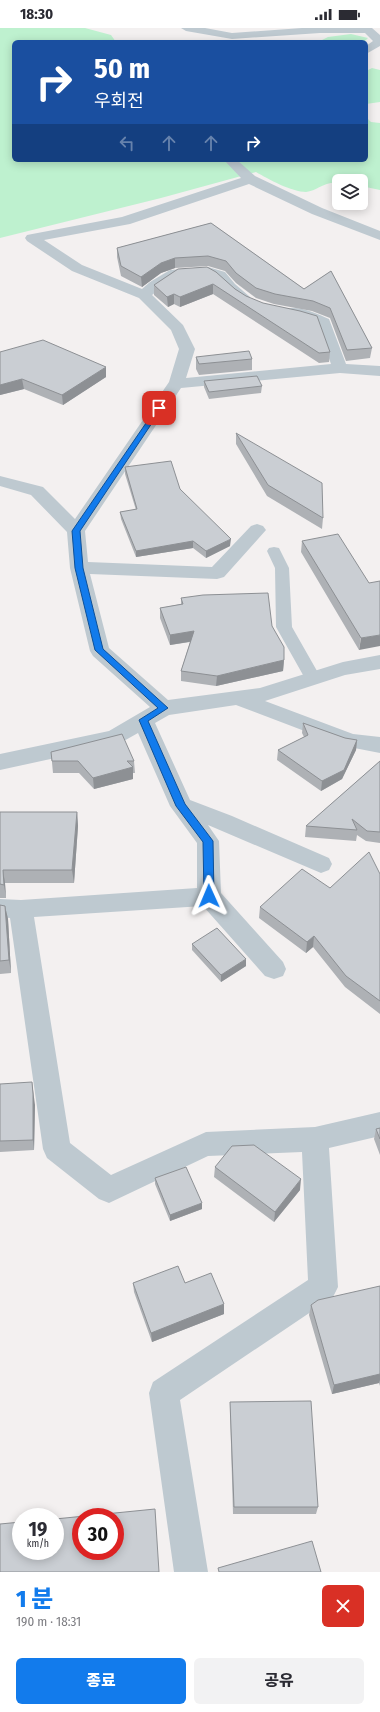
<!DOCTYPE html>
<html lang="ko">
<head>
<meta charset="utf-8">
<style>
  body { margin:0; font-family:"Fira Sans Condensed","Noto Sans KR",sans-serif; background:#f2f2f3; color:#2b2b33; height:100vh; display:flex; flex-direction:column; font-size:15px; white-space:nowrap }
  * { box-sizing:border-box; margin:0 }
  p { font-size:13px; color:#7c7c81 }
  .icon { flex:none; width:22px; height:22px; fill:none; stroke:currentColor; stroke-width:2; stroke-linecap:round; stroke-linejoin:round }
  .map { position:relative; height:1544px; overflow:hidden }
  .details { display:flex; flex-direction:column; background:#fff; flex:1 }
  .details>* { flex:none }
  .guide { position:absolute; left:12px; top:12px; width:356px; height:122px; border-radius:6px; box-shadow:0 2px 10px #0003; background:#1a4fa0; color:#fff; overflow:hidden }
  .buttons { position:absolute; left:332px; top:146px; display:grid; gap:8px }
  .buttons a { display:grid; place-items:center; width:36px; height:36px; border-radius:6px; background:#fff; box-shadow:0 2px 10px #0003; font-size:20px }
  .speed { position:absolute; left:12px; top:1480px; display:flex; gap:8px; font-size:20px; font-weight:700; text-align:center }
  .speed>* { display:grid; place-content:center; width:52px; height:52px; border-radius:50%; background:#fff; box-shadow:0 2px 10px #0003; line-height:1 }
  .speed small { font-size:10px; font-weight:400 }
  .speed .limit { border:6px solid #d22; background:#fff; color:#111 }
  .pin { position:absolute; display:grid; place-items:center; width:34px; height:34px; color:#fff; margin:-17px; border-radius:8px; box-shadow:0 2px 6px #0006 }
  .me { position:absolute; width:44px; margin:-22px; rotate:359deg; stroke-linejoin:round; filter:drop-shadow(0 0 3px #0008) }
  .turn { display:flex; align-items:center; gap:14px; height:84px; padding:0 16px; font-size:18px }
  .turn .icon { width:52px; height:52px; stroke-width:2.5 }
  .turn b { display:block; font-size:28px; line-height:34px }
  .lanes { display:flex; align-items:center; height:38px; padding:0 16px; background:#0003; justify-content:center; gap:20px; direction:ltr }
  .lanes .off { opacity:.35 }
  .round { display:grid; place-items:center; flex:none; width:42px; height:42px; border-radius:6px; background:#f2f2f3 }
  .overview { display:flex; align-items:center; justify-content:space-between; height:68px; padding:0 16px }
  h1 { font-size:24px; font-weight:800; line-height:30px; color:#127bec }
  .button { display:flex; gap:8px; margin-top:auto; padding:8px 16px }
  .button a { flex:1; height:46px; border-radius:6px; background:#127bec; color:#fff; font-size:16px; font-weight:800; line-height:46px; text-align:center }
  .button a+a { background:#f2f2f3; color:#2b2b33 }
  .status { display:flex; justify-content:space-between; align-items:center; height:28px; padding:0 20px; background:#fff; direction:ltr }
  .status svg { height:11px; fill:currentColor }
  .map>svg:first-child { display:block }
  .green { fill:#bef1cf }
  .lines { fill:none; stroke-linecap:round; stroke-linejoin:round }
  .lane { fill:#bec9d0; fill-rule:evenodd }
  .street { fill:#bec9d0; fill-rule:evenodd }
  .wall { fill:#aeb1b5 }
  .shaded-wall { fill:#8d9094 }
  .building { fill:#caced3; stroke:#8d9094; fill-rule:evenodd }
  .route { fill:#127bec; stroke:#0c5099 }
</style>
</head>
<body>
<div class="status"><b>18:30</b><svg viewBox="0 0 49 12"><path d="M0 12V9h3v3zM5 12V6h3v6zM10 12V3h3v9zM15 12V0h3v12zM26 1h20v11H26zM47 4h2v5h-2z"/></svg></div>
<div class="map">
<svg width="380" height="1544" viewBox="0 0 380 1544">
  <rect width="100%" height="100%" fill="#f3f0f0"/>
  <path class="green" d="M0,0h85l26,7 5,7h-102v118h352v-43l5,5 9,1v67l-19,-4v-5h-22v2c-15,-2 -22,8 -33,9 -14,0 -38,-13 -50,-20l-95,26 -161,40z
    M351,6l17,4 -4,4h-46l10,-5z
    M372,40l8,2v32l-14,2v-33z"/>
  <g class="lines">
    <path class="lane" d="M274,519l5,1 10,20 3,59 29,51 -2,4 -6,1 -6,-1 -31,-55 -1,-59 -8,-17 2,-3z"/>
    <path class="street" d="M181,0h24l27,5 70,-5h70l8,7v11l-14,8v-8l7,-5 -8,-8h-45l-88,6 -46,-8z
      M224,132h13l18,16 67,32 58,23v9l-68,-26 -63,-30 -119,40 -86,16 38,25 60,24 8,-7 20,-12 38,-3 17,5 10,12 15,13 -2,3c-18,5 -22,-15 -34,-22 -6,-4 -30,-3 -36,-1 -9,4 -18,12 -26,18l31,30 12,24 -9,29 145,-14 -14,-39 -14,-6 -19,-4 -2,-3 2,-3c15,-4 32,4 45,10l17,45 34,2v10l-40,-3 -159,15 -96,143 3,31 124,5 39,-41 6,-2 6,2 3,4 -42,47 -7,2 -127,-5 19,74 59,52 92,-12 83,-26 37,-7v14l-35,6 -80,26 88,33 27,3v16l-36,-7 -108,-41 -67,10 -14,8 35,77 42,16 97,42 3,6 -3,6 -8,3 -113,-48 11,16 2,52 62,69 3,7 -3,7 -9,3 -9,-3 -62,-70 -169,11 36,226 41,32 95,-43 109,-5 65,-15v24l-51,12 9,139 -5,10 -153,103 28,172h-34l-25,-179 4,-11 155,-102 -6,-128 -94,4 -99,47 -10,-4 -52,-41 -4,-9 -33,-231 -10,-1v-18l21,1 176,-12v-45l-27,-37 -32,-73 -16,9 -7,3 -115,25v-16l109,-23 41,-24 -57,-51 -3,-5 -20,-83 -3,-36 -36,-37 -31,-9v-10l43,11 32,32 94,-137 10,-33 -8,-19 -32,-32 -67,-27 -45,-30 -2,-3 2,-3 95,-18 119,-39z"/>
  </g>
  <path class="wall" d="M211,195l93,66 27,-18 41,77 -2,10 -24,3 -16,-43 -18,-7 -38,-7 -18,-6 -20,-15 -11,-12 -17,-5 -33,2 -14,5 -19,14 -21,-11 -4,-19v-9z
    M178,241l57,20 95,63 -1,10 -10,1 -106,-69 -33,13 -6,-3 -6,3 -14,-12v-10z
    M0,324l106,25 -43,28 -39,-16 -24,6z
    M196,329l56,2v11l-53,5 -3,-6z
    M204,353l58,5 -1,7 -52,6 -5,-12z
    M236,405l87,85 -1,11 -55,-33 -31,-52z
    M125,439l55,22 50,57 -24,12 -13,-10 -57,9 -15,-38 -1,-7 16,-2 -11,-36z
    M302,513l67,42 -10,67 -58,-98z
    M181,570l91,28 12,34 -1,11 -67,15 -35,-5v-10l9,-29 -20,3 -10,-27v-10l21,-4z
    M303,695l42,15 12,2 -1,10 -14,29 -21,12 -44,-31 1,-10 26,-13 -2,-4z
    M51,724l83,9 1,12h-2v6l-39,10 -15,-16h-26z
    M380,733v82l-14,-2 -9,-6 -1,6 -51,-4 1,-11z
    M0,784h77l1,14 -4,57h-69l1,15h-6z
    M380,846v140l-35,-27 -32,-40 -7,6 -47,-35 1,-11z
    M0,877l5,1 3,13 3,54 -11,1z
    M192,916l54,22 -25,16 -29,-32z
    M0,1056l35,21 -1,45 -34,2z
    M380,1100v27l-6,-16 2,-10z
    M215,1139l85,23 -26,32 -60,-45z
    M155,1150l47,31 -32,12 -15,-37z
    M133,1255h52l39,31 -72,28 -18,-50z
    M380,1258v100l-1,-3 -47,11 -23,-79 2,-10z
    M230,1374l88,105 -2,7h-83l-3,-104z"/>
  <path class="shaded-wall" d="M175,230v10l-14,5 -19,14 -1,-10 20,-14z
    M213,256v10l-33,13v-10z
    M174,266v10l-6,3 -1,-10z
    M106,339v10l-43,28 -1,-10z
    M22,351l2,10 -24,6v-10z
    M231,511l-1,7 -24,12v-7z
    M193,513v7l-57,9v-6z
    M194,603v10l-24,4v-10z
    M380,607v11l-21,4 2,-12z
    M284,632l-1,11 -67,15 1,-10z
    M357,712l-1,10 -14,29 -21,12 1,-10z
    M133,739v12l-39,10 -1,-11z
    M77,784l1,14 -4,57 -2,-13z
    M3,842l2,13 1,15 -2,-13z
    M5,878l3,13 3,54 -2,-13z
    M314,908l-1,11 -7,6 1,-11z
    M246,931v7l-25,16v-7z
    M32,1054l3,23 -1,45 -1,-10z
    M301,1151l-1,11 -26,32 1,-10z
    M202,1175v6l-32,12v-6z
    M224,1276v10l-72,28 -1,-9z
    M380,1346v6l-1,3 -47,11 2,-9z"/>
  <path class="building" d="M211,195l93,66 27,-18 41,77 -25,2 -17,-42 -17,-7 -38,-7 -19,-6 -20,-15 -10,-12 -18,-5 -33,2 -14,5 -20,14 -20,-11 -4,-18z
    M207,239l9,5 19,17 11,7 17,7 37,8 17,5 13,36 -11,1 -106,-69 -33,13 -6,-3 -7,3 -13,-12 24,-16z
    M43,312l63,27 -44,28 -40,-16 -22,6v-33z
    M249,323l3,8 -53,5 -3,-7z
    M257,348l5,10 -53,6 -5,-11z
    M236,405l86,50 1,35 -55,-33z
    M171,433l9,28 51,50 -25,12 -13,-10 -57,10 -16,-39 17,-3 -12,-42z
    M338,506l31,49 11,-2v54l-19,3 -59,-97z
    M268,565l4,33 12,21v13l-67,16 -36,-5 13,-40 -24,4 -10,-27 23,-4 -2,-6 22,-3z
    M303,695l42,15 12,2 -13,30 -22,11 -44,-31 30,-15z
    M122,706l12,27h-7l6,6 -40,11 -15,-17h-26l-1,-9z
    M380,733v71l-13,-1 -15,-12 5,11 -51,-4z
    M0,784h77l-5,58h-69l1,15 -4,-1z
    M369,824l11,22v127l-34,-25 -32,-40 -7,6 -47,-35 42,-38 28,19z
    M0,877l5,1 4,54 -9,1z
    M217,900l29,31 -25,16 -29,-31z
    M32,1054l1,12v46l-33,1v-57z
    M380,1100v11l-4,-10z
    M254,1117l47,34 -26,33 -60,-45 17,-21z
    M186,1139l16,36 -32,12 -15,-37z
    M178,1238l7,17 26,-10 13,31 -73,29 -18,-50z
    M380,1258v88l-46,11 -23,-80 7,-5z
    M311,1373l7,106h-84l-4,-105z
    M155,1481l4,63h-159v-48l21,-2v29h34v-32zM81,1489h34v34h-34z
    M312,1513l9,31h-102l-1,-4z"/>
  <path class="route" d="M157,379l5,1 -82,123 3,37 20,81 65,59 -20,13 37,83 28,37 1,55 -1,2h-7l-2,-2 -1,-54 -27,-36 -37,-86 19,-12 -63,-58 -20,-82 -3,-37z"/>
</svg>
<div class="buttons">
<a><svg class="icon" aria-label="layers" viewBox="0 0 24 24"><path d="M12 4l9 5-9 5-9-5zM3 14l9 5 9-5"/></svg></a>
</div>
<div class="speed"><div>19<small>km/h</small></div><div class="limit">30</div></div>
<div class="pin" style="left:159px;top:380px;background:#d93025"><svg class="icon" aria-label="arrive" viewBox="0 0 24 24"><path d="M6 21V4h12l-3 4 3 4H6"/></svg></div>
<svg class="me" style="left:209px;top:868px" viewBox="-20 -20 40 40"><path d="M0-17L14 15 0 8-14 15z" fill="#127bec" stroke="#fff" stroke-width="4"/></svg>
<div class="guide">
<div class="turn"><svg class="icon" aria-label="right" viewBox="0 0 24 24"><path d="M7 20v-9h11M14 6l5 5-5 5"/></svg><div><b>50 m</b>우회전</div></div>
<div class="lanes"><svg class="icon off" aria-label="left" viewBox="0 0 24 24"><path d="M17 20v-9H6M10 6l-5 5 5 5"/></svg><svg class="icon off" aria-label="ahead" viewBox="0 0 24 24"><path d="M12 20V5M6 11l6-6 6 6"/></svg><svg class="icon off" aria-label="ahead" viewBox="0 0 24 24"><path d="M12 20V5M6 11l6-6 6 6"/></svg><svg class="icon" aria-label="right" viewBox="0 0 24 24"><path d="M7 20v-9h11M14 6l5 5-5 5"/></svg></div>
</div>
</div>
<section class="details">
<div class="overview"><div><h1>1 분</h1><p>190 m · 18:31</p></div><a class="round" style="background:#d93025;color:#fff"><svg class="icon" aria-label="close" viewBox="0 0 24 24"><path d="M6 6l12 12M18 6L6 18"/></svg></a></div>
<div class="button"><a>종료</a><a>공유</a></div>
</section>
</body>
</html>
